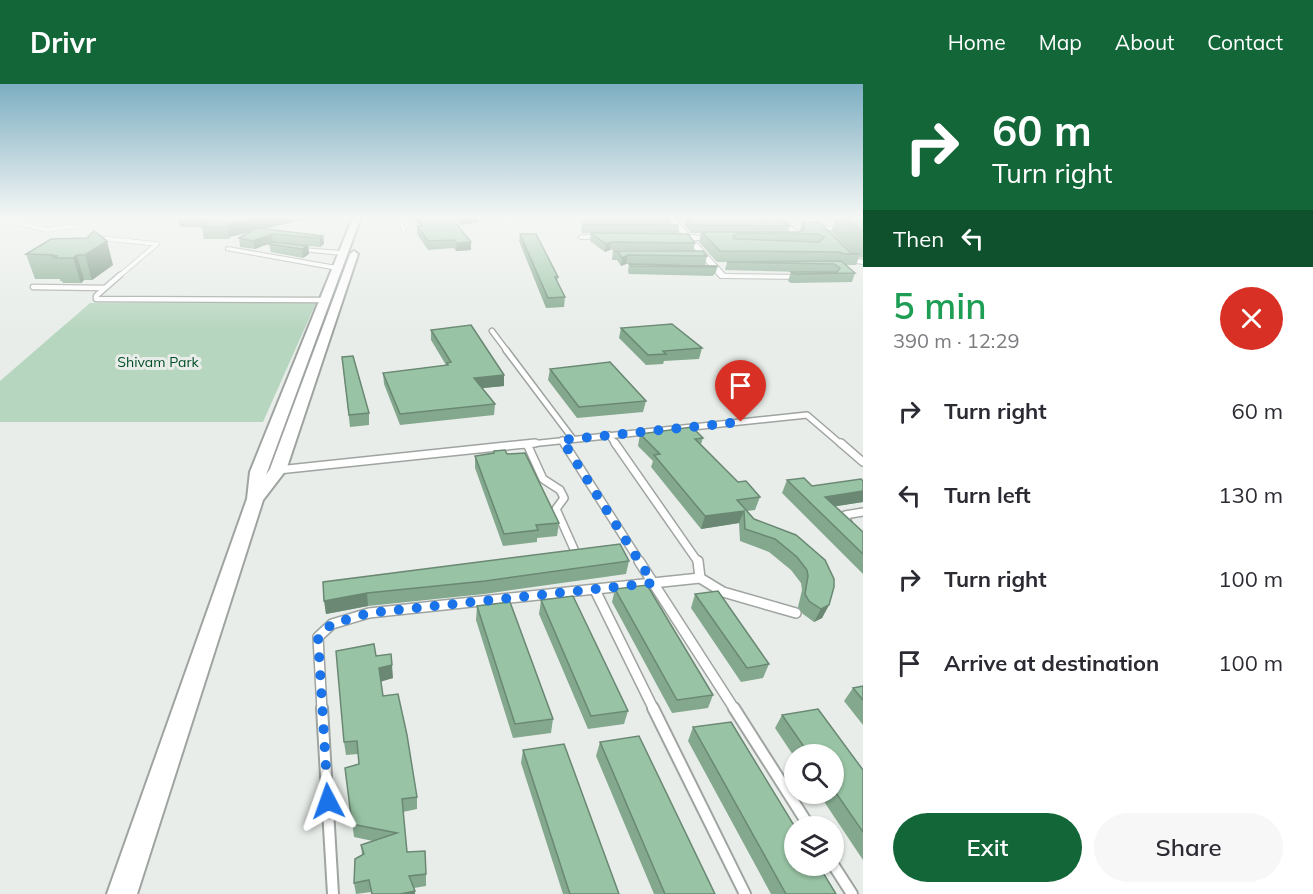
<!DOCTYPE html>
<html lang="en">
<head>
<meta charset="utf-8">
<style>
  body { margin:0; font-family:Mulish,sans-serif; background:#f7f7f7; color:#2b2b33; height:100vh; display:flex; flex-direction:column; font-size:22px; white-space:nowrap }
  * { box-sizing:border-box; margin:0 }
  p { font-size:20px; color:#7c7c81 }
  .icon { flex:none; width:33px; height:33px; fill:none; stroke:currentColor; stroke-width:2; stroke-linecap:round; stroke-linejoin:round }
  .map { position:relative; flex:1; overflow:hidden }
  .sheet { display:flex; flex-direction:column; background:#fff; width:450px }
  .sheet>* { flex:none }
  .guide { background:#126637; color:#fff; overflow:hidden }
  .fabs { position:absolute; left:784px; top:660px; display:grid; gap:12px }
  .fabs a { display:grid; place-items:center; width:60px; height:60px; border-radius:50%; background:#fff; box-shadow:0 2px 4px #0004; font-size:30px }
  .pin { position:absolute; display:grid; place-items:center; width:51px; height:51px; color:#fff; margin:-62px -26px; border-radius:50% 50% 50% 0; rotate:-45deg; box-shadow:0 0 6px #0007 }
  .pin .icon { rotate:45deg }
  .me { position:absolute; width:66px; margin:-33px; rotate:356deg; stroke-linejoin:round; filter:drop-shadow(0 0 4px #0008) }
  .turn { display:flex; align-items:center; gap:21px; height:126px; padding:0 30px; font-size:27px }
  .turn .icon { width:78px; height:78px; stroke-width:2.5 }
  .turn b { display:block; font-size:42px; line-height:51px }
  .then { display:flex; align-items:center; height:57px; padding:0 30px; background:#0003; gap:12px; font-size:22px }
  .round { display:grid; place-items:center; flex:none; width:63px; height:63px; border-radius:32px; background:#f7f7f7 }
  .summary { display:flex; align-items:center; justify-content:space-between; height:102px; padding:0 30px }
  h1 { font-size:36px; font-weight:600; line-height:45px; color:#1e9e55 }
  .cta { display:flex; gap:12px; margin-top:auto; padding:12px 30px }
  .cta a { flex:1; height:69px; border-radius:36px; background:#126637; color:#fff; font-size:24px; font-weight:600; line-height:69px; text-align:center }
  .cta a+a { background:#f7f7f7; color:#2b2b33 }
  ul { padding:0; list-style:none }
  li { display:flex; align-items:center; gap:18px; height:84px; padding:0 30px }
  li div { flex:1 }
  li b { display:block; font-size:22px }
  li em { font-style:normal }
  header { display:flex; align-items:center; gap:36px; box-sizing:border-box; height:84px; padding:0 30px; background:#126637; color:#fff }
  header strong { font-size:28px }
  nav { display:flex; gap:33px; margin-inline-start:auto; font-size:21px }
  main { display:flex; flex:1; min-height:0 }
  .map>svg:first-child { display:block }
  .green { fill:#b7d6bf }
  .lines { fill:none; stroke-linecap:round; stroke-linejoin:round }
  .service-far5-casing { stroke:#9fa4a0; stroke-width:5 }
  .service-far4-casing { stroke:#9fa4a0; stroke-width:7 }
  .service-far3-casing { stroke:#9fa4a0; stroke-width:8 }
  .service-far2-casing { stroke:#9fa4a0; stroke-width:10 }
  .service-far1-casing { stroke:#9fa4a0; stroke-width:12 }
  .service-casing { stroke:#9fa4a0; stroke-width:14 }
  .minor-casing { stroke:#9fa4a0; stroke-width:2 }
  .tertiary-casing { stroke:#9fa4a0; stroke-width:4 }
  .service-far5 { stroke:#fff; stroke-width:4 }
  .service-far4 { stroke:#fff; stroke-width:4.5 }
  .service-far3 { stroke:#fff; stroke-width:5 }
  .service-far2 { stroke:#fff; stroke-width:7 }
  .service-far1 { stroke:#fff; stroke-width:9 }
  .service { stroke:#fff; stroke-width:10 }
  .minor { fill:#fff; fill-rule:evenodd }
  .tertiary { fill:#fff; fill-rule:evenodd }
  .wall { fill:#83a88d }
  .shaded-wall { fill:#6a8873 }
  .building { fill:#98c3a4; stroke:#6a8873; stroke-width:1.5; fill-rule:evenodd }
  .route { stroke:#1a73e8; stroke-width:10; stroke-dasharray:0 18 }
  .labels { text-anchor:middle; dominant-baseline:central; stroke-width:6; stroke-linejoin:round; paint-order:stroke }
  .far-park-label { font-size:14px; fill:#014c26; stroke:#e8ede9 }
</style>
</head>
<body>
<header>
<strong>Drivr</strong>
<nav><a>Home</a><a>Map</a><a>About</a><a>Contact</a></nav>
</header>
<main>
<div class="map">
<svg width="863" height="810" viewBox="0 0 863 810">
  <rect width="100%" height="100%" fill="#e8ede9"/>
  <path class="green" d="M90,219h226l-53,119h-263v-41z"/>
  <g class="lines">
    <g class="service-far5-casing">
      <path id="service-far5" d="M399,133l5,13
        M0,135l47,11 28,-4
        M99,154l58,6 -39,33"/>
    </g>
    <g class="service-far4-casing">
      <path id="service-far4" d="M120,191l-24,21v3l228,1
        M33,203l71,1
        M492,247l15,20"/>
    </g>
    <g class="service-far3-casing">
      <path id="service-far3" d="M506,266l67,89
        M609,351l7,10
        M562,356l3,5
        M521,361l286,-30 35,30"/>
    </g>
    <g class="service-far2-casing">
      <path id="service-far2" d="M564,359l76,119
        M615,359l83,119
        M841,359l22,19
        M527,360l16,35 17,11 4,8 -8,11 18,40
        M278,386l257,-27
        M848,439l-3,-8 18,-3"/>
    </g>
    <g class="service-far1-casing">
      <path id="service-far1" d="M639,477l96,149
        M698,477l2,17
        M595,506l59,120
        M322,626l-4,-73 14,-13 37,-11 331,-35 23,14 73,21"/>
    </g>
    <g class="service-casing">
      <path id="service" d="M322,624l11,186
        M653,624l92,186
        M734,624l75,118
        M834,782l18,28"/>
    </g>
    <g class="minor-casing">
      <path id="minor" d="M667,133h6l17,18 29,2 -2,3h-23l31,34 81,1 4,2 -4,2 -86,-1 -34,-39 -15,-1v-2l12,-1z
        M774,133h7l17,15 1,7h-14v-2l8,-1v-2z
        M806,142l57,1v4l-55,-2z
        M609,151l2,3 -30,1 -3,-2 3,-2z
        M228,163l109,19 4,2 -4,2 -111,-20v-2z
        M289,163l53,4 4,2 -4,2 -51,-5 -4,-2z
        M841,166h6l7,8 9,2v4l-14,-2 -8,-8z"/>
    </g>
    <g class="tertiary-casing">
      <path id="tertiary" d="M353,133h8l-95,258 4,-6 80,-215 4,-3 4,3 -72,216 -23,30 -126,394h-30l140,-395 3,-27z"/>
    </g>
    <use href="#service-far5" class="service-far5"/>
    <use href="#service-far4" class="service-far4"/>
    <use href="#service-far3" class="service-far3"/>
    <use href="#service-far2" class="service-far2"/>
    <use href="#service-far1" class="service-far1"/>
    <use href="#service" class="service"/>
    <use href="#minor" class="minor"/>
    <use href="#tertiary" class="tertiary"/>
  </g>
  <path class="wall" d="M178,133h130v1l-44,11 59,7 1,8 -4,3 -47,-5 -18,7 -15,-2 -1,-9 12,-6 -22,5 1,2h-26l-2,-12h-22z
    M414,133h37l20,25v8l-15,1 -2,-3 -26,2 -11,-16v-8h2z
    M455,133h23v5l-18,3z
    M579,133h92l-1,7 -87,-1z
    M742,133h30v1z
    M836,133h27v41l-4,-1 -3,8h-10l9,8 -3,9 -61,1 -3,-2 3,-9h11l-77,-2 2,-8h-10l-18,-20 2,-9h-10l-7,-8 2,-7 104,8 -2,6h11l3,-10 50,31 -21,-21z
    M582,140l97,1 -1,8h-96l-1,-2z
    M591,149l104,10 -2,8 -83,-1 -5,2 -15,-11z
    M520,150l38,43 -1,5 8,15 -1,10 -18,1 -27,-67z
    M51,155l62,26 -21,15h-8l-3,3h-18l-1,-2h-2v-2h-25l-9,-25z
    M269,160l39,2 1,8 -6,4 -32,-6z
    M613,167l94,5 -2,9 -59,-1 72,2 -3,8h-1l-1,2 -84,-2 -1,-2 1,-8h-3l-5,2 -4,-6h-5z
    M621,244l81,20 -3,11 -35,2 -1,3 -17,1 -27,-27z
    M431,246l73,56 -22,2 13,16 -1,11 -94,10 -16,-41 -1,-11 63,-8 -15,-25z
    M343,283l26,46v12l-19,2z
    M550,285l96,32 -3,11 -66,6 -29,-38z
    M640,350l63,4 -2,6 37,38 22,15 -5,13 -8,1 7,8 42,16 33,70 -7,13 -8,4 -11,-8 -5,-7 4,-17 -1,-7 -10,-13 -22,-18 -29,-11 -1,-18 -38,6 -50,-62 2,-6 -15,-15z
    M494,367l13,3 52,69 -2,13 -20,2v4l-34,4 -28,-78v-12l18,-2z
    M787,396l25,6 51,-5v21l-28,4 28,26v42l-81,-81z
    M629,477l-3,13 -142,20 -116,12 -42,8 -3,-32z
    M615,505l98,106 -5,13 -36,5 -60,-111z
    M695,510l74,70 -6,14 -22,4 -50,-74z
    M541,516l87,111 -4,13 -36,5 -49,-115z
    M477,522l76,113 -2,14 -38,5 -37,-118z
    M376,572l17,22 -12,3 2,15 34,101v12l-14,3 4,40 19,22v12l-12,2 1,6h-44v-2l-15,2 -2,-11 8,-28 -1,-10 12,-4 -19,-4 -9,-69 14,-4 -1,-10 -12,1 -2,-13z
    M863,602v39l-19,-24 9,-13z
    M782,631l81,55v90l-44,-66h15v-40h-39v4l-20,-30z
    M693,643l143,167h-65l-83,-153z
    M600,658l115,152h-61l-58,-138z
    M523,666l96,144h-56l-42,-131z"/>
  <path class="shaded-wall" d="M264,133h44v1l-79,19 1,2 -3,-14z
    M460,133h18v5l-18,3z
    M272,150l1,8 -18,7 -2,-8z
    M323,152l1,8 -4,3v-9z
    M107,157l6,24 -21,15 -7,-25z
    M471,158v8l-15,1 1,-8z
    M611,158l-1,8 -5,2 1,-8z
    M308,162l1,8 -6,4 -1,-9z
    M77,171l7,25 -3,3 -8,-25z
    M628,171l-2,9 -5,2 1,-8z
    M504,291v11l-30,3v-11z
    M863,407v11l-44,7 6,-12z
    M744,427l-5,12 -38,6 4,-13z
    M367,509l1,13 -42,8 -2,-13z
    M829,521l-7,13 -8,4 7,-13z
    M392,581l1,13 -13,4 -1,-14z
    M415,807v3h-15z"/>
  <path class="building" d="M212,133h52l-37,8 1,2h-26z
    M418,133h33l20,25 -14,1 -3,-3 -26,1 -11,-15h5z
    M845,133h18v15z
    M686,134l96,1 8,7 -97,-1z
    M802,138h17l32,31 9,1h-16l-5,-2 -119,-1 -18,-19h98l5,-3zM738,149l80,1 7,3 -6,5 -85,-3 -1,-3z
    M582,140l97,1h-96z
    M258,144l65,8 -3,2 -48,-4 -19,7 -14,-3z
    M94,147l13,10 -22,14h-8l-4,3h-18l2,-2h-5l1,-1 -27,-1 25,-15 36,-1z
    M591,149l97,1 7,9 -84,-1 -5,2z
    M520,150h16l22,43h-3l10,20 -17,1z
    M273,158l35,4 -6,3 -33,-5z
    M613,167h90l4,5 -79,-1 -6,3 -4,-6z
    M841,177l14,12 -61,1 -3,-2h46l3,-4 -6,-4 -107,-2z
    M629,180l89,2h-4l2,1 -85,-1z
    M672,240l30,24 -39,3 3,3 -18,1 -27,-27z
    M471,241l33,50 -30,3 21,26 -95,10 -17,-41 65,-8 -1,-2 4,-1 -20,-32z
    M353,272l16,57 -20,2 -7,-58z
    M610,278l36,39 -67,6 -29,-38z
    M692,343l11,11 -8,1 43,43 8,-1 14,16 -23,3 17,19 42,16 29,25 9,19v8l-5,18 -8,4 -12,-8 -4,-7 3,-18 -1,-6 -10,-13 -22,-18 -30,-10 -1,-18 -39,5 -51,-61 6,-1 -20,-20z
    M505,366l2,4 18,-1 34,70 -23,2 2,5 -34,4 -29,-78 19,-3v-2z
    M804,394l8,8 49,-7 2,2v10l-38,6 38,35v22l-76,-74z
    M620,460l9,17 -144,20 -118,12 -43,8 -1,-19z
    M647,501l66,110 -36,5 -62,-111z
    M718,507l51,73 -22,4 -52,-74z
    M573,512l55,115 -37,5 -50,-116z
    M510,518l43,117 -38,5 -38,-118z
    M374,560l2,12 15,-2 1,11 -13,3 4,28 15,-2 9,41 10,62 -15,2 5,53 18,-1 1,23 -17,2 6,15 -15,3h-28l-3,-14 -15,3 1,-24 9,-5 -3,-9 36,-12 -45,-9 -7,-56 14,-4 -2,-23 -13,1 -8,-91z
    M863,602v14l-10,-12z
    M818,625l45,61v62l-29,-42v-36h-25l-27,-39z
    M731,638l64,105v39h24l17,28h-50l-93,-167z
    M639,652l76,158h-50l-65,-152z
    M564,660l55,150h-49l-47,-144z"/>
  <linearGradient id="sky" x2="0" y2="1"><stop stop-color="#7daec2"/><stop offset="0.54" stop-color="#f5f7f5"/><stop offset="1" stop-color="#f5f7f5" stop-opacity="0"/></linearGradient>
  <rect width="863" height="246" fill="url(#sky)"/>
  <g class="lines">
    <path class="route" d="M328,717l-10,-164 14,-13 37,-11 284,-30 -91,-143 179,-18"/>
  </g>
  <g class="labels">
    <g class="far-park-label">
      <text x="158" y="278">Shivam Park</text>
    </g>
  </g>
</svg>
<div class="fabs">
<a><svg class="icon" aria-label="search" viewBox="0 0 24 24"><circle cx="10" cy="10" r="6"/><path d="M15 15l6 6"/></svg></a>
<a><svg class="icon" aria-label="layers" viewBox="0 0 24 24"><path d="M12 4l9 5-9 5-9-5zM3 14l9 5 9-5"/></svg></a>
</div>
<div class="pin" style="left:741px;top:338px;background:#d93025"><svg class="icon" aria-label="arrive" viewBox="0 0 24 24"><path d="M6 21V4h12l-3 4 3 4H6"/></svg></div>
<svg class="me" style="left:328px;top:717px" viewBox="-20 -20 40 40"><path d="M0-17L14 15 0 8-14 15z" fill="#1a73e8" stroke="#fff" stroke-width="4"/></svg>
</div>
<section class="sheet">
<div class="guide">
<div class="turn"><svg class="icon" aria-label="right" viewBox="0 0 24 24"><path d="M7 20v-9h11M14 6l5 5-5 5"/></svg><div><b>60 m</b>Turn right</div></div>
<div class="then">Then<svg class="icon" aria-label="left" viewBox="0 0 24 24"><path d="M17 20v-9H6M10 6l-5 5 5 5"/></svg></div>
</div>
<div class="summary"><div><h1>5 min</h1><p>390 m · 12:29</p></div><a class="round" style="background:#d93025;color:#fff"><svg class="icon" aria-label="close" viewBox="0 0 24 24"><path d="M6 6l12 12M18 6L6 18"/></svg></a></div>
<ul>
<li><svg class="icon" aria-label="right" viewBox="0 0 24 24"><path d="M7 20v-9h11M14 6l5 5-5 5"/></svg><div><b>Turn right</b></div><em>60 m</em></li>
<li><svg class="icon" aria-label="left" viewBox="0 0 24 24"><path d="M17 20v-9H6M10 6l-5 5 5 5"/></svg><div><b>Turn left</b></div><em>130 m</em></li>
<li><svg class="icon" aria-label="right" viewBox="0 0 24 24"><path d="M7 20v-9h11M14 6l5 5-5 5"/></svg><div><b>Turn right</b></div><em>100 m</em></li>
<li><svg class="icon" aria-label="arrive" viewBox="0 0 24 24"><path d="M6 21V4h12l-3 4 3 4H6"/></svg><div><b>Arrive at destination</b></div><em>100 m</em></li>
</ul>
<div class="cta"><a>Exit</a><a>Share</a></div>
</section>
</main>
</body>
</html>
